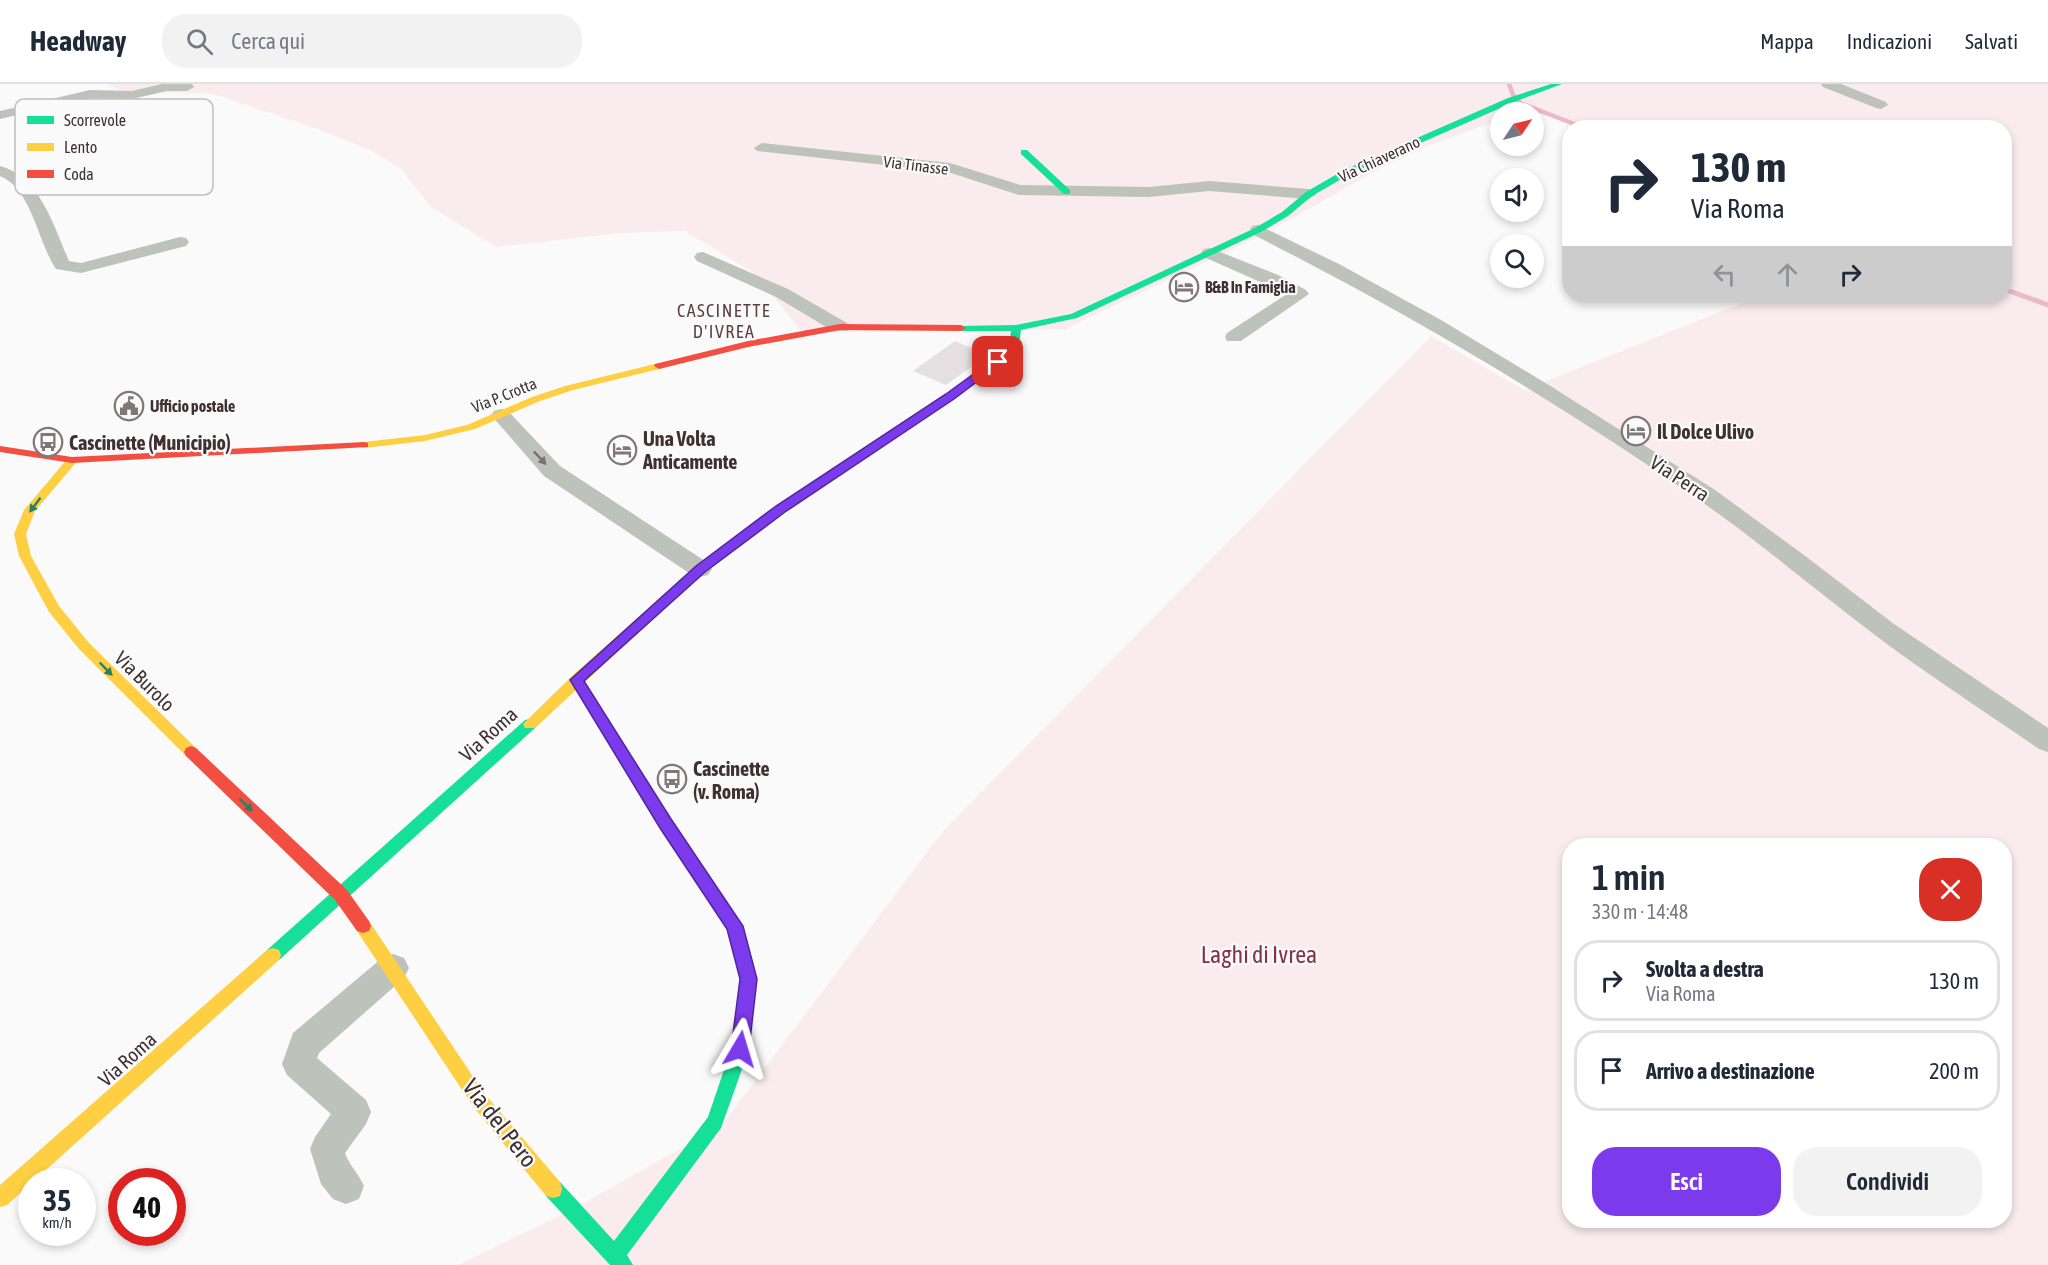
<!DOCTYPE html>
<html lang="it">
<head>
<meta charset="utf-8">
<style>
  body { margin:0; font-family:"Asap Condensed",sans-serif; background:#f2f2f3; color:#1f2937; height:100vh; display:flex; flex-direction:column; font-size:22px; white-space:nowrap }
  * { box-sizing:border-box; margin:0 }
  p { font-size:20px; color:#747a83 }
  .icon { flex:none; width:33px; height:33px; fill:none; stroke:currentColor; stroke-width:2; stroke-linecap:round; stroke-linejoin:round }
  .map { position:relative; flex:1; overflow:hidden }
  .panel { position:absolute; left:1562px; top:754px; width:450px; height:390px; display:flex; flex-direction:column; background:#fff; border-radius:24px; box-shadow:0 3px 9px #0003 }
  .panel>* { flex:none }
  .guide { position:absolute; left:1562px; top:36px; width:450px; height:183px; border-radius:24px; box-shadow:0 3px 9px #0003; background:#fff; color:#1f2937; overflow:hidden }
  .needle { width:39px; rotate:55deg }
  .buttons { position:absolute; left:1490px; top:18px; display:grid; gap:12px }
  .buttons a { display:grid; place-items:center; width:54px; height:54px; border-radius:50%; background:#fff; box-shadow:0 3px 9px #0003; font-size:30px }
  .speed { position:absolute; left:18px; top:1084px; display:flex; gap:12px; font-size:30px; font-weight:700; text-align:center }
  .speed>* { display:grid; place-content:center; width:78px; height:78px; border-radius:50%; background:#fff; box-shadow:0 3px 9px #0003; line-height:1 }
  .speed small { font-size:15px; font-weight:400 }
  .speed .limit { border:9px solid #d22; background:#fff; color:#111 }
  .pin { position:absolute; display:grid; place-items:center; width:51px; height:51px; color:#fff; margin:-26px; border-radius:12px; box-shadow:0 3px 9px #0006 }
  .me { position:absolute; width:66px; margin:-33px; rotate:7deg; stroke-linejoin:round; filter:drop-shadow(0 0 4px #0008) }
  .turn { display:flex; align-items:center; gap:21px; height:126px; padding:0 30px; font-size:27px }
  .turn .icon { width:78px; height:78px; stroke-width:2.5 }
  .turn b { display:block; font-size:42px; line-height:51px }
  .lanes { display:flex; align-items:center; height:57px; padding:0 30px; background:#0003; justify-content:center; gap:30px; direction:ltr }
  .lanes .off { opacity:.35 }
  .round { display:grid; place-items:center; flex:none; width:63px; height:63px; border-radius:24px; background:#f2f2f3 }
  .head { display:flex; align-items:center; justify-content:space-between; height:102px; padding:0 30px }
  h1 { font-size:36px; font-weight:600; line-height:45px }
  .button { display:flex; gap:12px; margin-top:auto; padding:12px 30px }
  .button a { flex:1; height:69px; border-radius:24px; background:#7c3aed; color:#fff; font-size:24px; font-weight:600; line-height:69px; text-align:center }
  .button a+a { background:#f2f2f3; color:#1f2937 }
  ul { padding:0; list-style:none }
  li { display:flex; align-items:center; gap:18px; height:81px; margin:0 12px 9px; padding:0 18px; border:3px solid #e0e1e3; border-radius:24px }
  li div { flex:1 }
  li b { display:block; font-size:22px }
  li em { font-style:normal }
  header { display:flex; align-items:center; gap:36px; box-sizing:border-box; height:84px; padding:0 30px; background:#fff; border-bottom:2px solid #e0e1e3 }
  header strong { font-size:28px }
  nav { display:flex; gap:33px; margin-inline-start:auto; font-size:21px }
  .search { width:420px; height:54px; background:#f2f2f3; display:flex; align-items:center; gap:15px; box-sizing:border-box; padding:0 21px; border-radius:24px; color:#747a83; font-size:22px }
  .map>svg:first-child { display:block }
  .green { fill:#f9ebee; fill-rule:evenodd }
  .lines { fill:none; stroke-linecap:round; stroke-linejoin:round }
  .stream-far1 { stroke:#ebbac6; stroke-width:4.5 }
  .stream { stroke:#ebbac6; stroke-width:5 }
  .building { fill:#e6dfe1 }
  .street { fill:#bdc2ba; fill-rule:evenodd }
  .fast { fill:#16e098; fill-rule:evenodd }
  .slow { fill:#ffcf43; fill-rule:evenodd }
  .jam { fill:#f24e42; fill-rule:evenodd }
  .oneway { fill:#787270 }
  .oneway2 { fill:#2d7f60 }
  .route { fill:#7c3aed; stroke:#51269a; stroke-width:1.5 }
  .labels { text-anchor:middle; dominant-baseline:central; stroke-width:4.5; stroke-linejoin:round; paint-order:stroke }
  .far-street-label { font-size:16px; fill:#3f3033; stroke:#fafafa }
  .far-poi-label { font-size:16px; font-weight:bold; fill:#3f3033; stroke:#fafafa; text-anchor:start }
  .far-quarter-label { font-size:18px; letter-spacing:1.5px; fill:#5d3f46; stroke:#fafafa }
  .poi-label { font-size:20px; font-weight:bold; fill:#3f3033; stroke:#fafafa; text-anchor:start }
  .street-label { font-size:20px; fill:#3f3033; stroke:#fafafa }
  .near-park-label { font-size:24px; fill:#84314b; stroke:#fafafa }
  .near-street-label { font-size:24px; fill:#3f3033; stroke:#fafafa }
  .key { fill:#fafafa; stroke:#c2bdbe; stroke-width:1.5 }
  .key-label { font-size:16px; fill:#3f3033 }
</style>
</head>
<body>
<header>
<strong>Headway</strong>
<div class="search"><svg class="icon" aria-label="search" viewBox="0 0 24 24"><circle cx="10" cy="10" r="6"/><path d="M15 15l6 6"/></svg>Cerca qui</div>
<nav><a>Mappa</a><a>Indicazioni</a><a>Salvati</a></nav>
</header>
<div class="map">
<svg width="2048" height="1181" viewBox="0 0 2048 1181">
  <rect width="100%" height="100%" fill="#fafafa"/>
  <path class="green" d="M108,0h1940v1181h-1590l119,-58 145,-82 221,-294 488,-495 93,54 236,-94h244v-168l-420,-1 -59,-22 -14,7h-11v6l-9,5 -64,23 -46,22 -117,66 -199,95 -262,4 -49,-60 -69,-42 -65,2 -124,14 -65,-40 -30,-38 -31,-19 -52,-21 -105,-35 -92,-3zM1569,762h435v375h-435z"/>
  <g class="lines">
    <path class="stream-far1" d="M1509,0l4,11 7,8 65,25"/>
    <path class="stream" d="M2004,205l44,16"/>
  </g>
  <path class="building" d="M955,257l33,14 -42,30 -33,-14z"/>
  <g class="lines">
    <path class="street" d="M162,0h30l2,3 -7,4h-20l-35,8 -42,-1 -90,21v-8l90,-21 42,1z
      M1821,0h20l45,18 2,3 -7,4 -5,-1 -53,-21z
      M762,59l188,20 70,22 129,2 60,-6 100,8 8,5 -8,5 -100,-8 -60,6 -130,-2 -71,-23 -191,-21 -3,-3z
      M0,82c40,10 54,61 69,95l12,2 99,-26 6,1 3,4 -3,4 -105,27 -25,-4c-18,-26 -24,-80 -56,-93z
      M1258,141l81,39 102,56 111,67 163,103 89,65 90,69 154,104v24l-9,-3c-55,-38 -111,-74 -164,-114 -59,-44 -115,-93 -176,-135 -142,-99 -293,-188 -447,-266l-2,-4 2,-4z
      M1210,164l68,27 28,15 3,4 -68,47h-14l-2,-4 2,-4 60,-39 -83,-37 -3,-4 3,-4z
      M703,168l85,37 59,34 2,4 -2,4h-14l-57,-34 -79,-36 -3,-4 3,-4z
      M501,325l7,2 52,55 148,97 4,6 -4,6 -8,2 -8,-2 -148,-99 -53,-61 3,-4z
      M393,870l11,4 5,10 -5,10 -85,75 -2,5 49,42 5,12 -5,12 -21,29c4,12 14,21 19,33l-5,13 -13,5 -13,-5 -12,-15 -11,-35 5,-12 16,-23 -44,-39 -5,-11 11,-31 89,-75z"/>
    <path class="fast" d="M1551,0h11l-48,18 -164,72 -38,22 -24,20 -27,16 -184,86 -56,12 -3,22 -46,34 -4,1 -5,-3 46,-35 2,-18h-50l-4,-1v-4l59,-1 55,-11 184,-86 27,-16 24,-20 38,-22 164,-72z
      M1021,66h6l43,40v4h-6l-43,-40z
      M530,635l5,1 2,4 -2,4 -256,232 -6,2 -6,-2 -2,-5 2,-5 258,-230z
      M737,966l6,2 3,6 -25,70 -94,127 6,10h-23l-64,-69 -2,-7 2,-7 7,-2 7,2 54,59 94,-124 20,-59 3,-6z"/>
    <path class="slow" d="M659,279l4,1v4l-90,22 -33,11 -65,28 -50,12 -61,7 -6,-3 6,-3 61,-7 42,-10 65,-28 33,-11z
      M72,373l6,3 -43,51 -9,23 5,22 28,50 30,37 107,105 2,4 -2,4h-10l-107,-107 -30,-37 -30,-56 -5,-22 10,-24 44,-52z
      M736,454l6,4 -2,3 -36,27 -119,110 86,137 72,107 13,53 -7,70 -6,15 -6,2 -6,-2 -3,-6 3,-9 9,-70 -13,-51 -66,-101 -85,-137 -41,38h-10l-2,-4 49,-48 124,-110z
      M363,835l6,2 115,172 76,89 2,7 -2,7 -7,2 -7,-2 -74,-91 -115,-174 -2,-5 2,-5z
      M273,864l6,2 2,5 -2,5 -272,245 -7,2v-22l267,-235z"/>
    <path class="jam" d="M840,240l121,1 5,3 -5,3 -121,-1 -92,17 -89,22 -5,-3 1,-2 93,-23z
      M968,297l5,3 -1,2 -188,126 -44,33h-8l-2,-3 2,-3 44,-33z
      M364,358l4,1v4l-296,16 -72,-11v-6l72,11z
      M191,662l5,2 151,142 22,31 2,5 -2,5 -6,2 -6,-2 -22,-31 -149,-144 -2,-4 2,-4z"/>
  </g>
  <defs><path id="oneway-solid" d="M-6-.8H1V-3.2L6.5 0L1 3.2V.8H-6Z" transform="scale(1.5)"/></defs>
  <use class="oneway" href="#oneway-solid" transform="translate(540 374) rotate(47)"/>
  <g class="oneway2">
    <use href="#oneway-solid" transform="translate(35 421) rotate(127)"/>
    <use href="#oneway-solid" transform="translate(106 585) rotate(46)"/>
    <use href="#oneway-solid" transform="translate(246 721) rotate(43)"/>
  </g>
  <path class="route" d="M994,275l9,3 -49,37 -169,113 -80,60 -121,109 87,138 72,107 14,53 -8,70 -3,6 -6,2 -6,-2 -3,-6 9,-70 -13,-50 -67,-101 -90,-148 126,-114 80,-60 170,-112z"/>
  <defs>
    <g id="hotel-ring" transform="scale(1.5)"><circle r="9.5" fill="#fafafa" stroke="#807779" stroke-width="1.5"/><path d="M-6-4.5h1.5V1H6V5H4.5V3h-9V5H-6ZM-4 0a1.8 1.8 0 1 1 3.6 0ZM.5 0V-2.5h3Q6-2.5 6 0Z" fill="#807779"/></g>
    <g id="civic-ring" transform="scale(1.5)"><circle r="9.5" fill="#fafafa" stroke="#807779" stroke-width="1.5"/><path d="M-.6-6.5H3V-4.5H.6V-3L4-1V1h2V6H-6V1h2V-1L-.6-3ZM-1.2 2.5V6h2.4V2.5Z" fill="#807779"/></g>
    <g id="bus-ring" transform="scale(1.5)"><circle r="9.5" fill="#fafafa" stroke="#807779" stroke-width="1.5"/><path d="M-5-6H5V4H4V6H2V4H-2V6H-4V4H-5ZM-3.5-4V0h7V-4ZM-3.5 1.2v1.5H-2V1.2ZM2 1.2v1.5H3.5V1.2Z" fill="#807779"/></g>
  </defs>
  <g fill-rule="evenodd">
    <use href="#hotel-ring" x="1184" y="203"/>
    <use href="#civic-ring" x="129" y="322"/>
    <use href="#hotel-ring" x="1636" y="347"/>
    <use href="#bus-ring" x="48" y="358"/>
    <use href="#hotel-ring" x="622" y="366"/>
    <use href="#bus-ring" x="672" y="695"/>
  </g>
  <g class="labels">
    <g class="far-street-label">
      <text transform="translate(1379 75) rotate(-25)">Via Chiaverano</text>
      <text transform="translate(916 81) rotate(7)">Via Tinasse</text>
      <text transform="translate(504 311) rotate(-22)">Via P. Crotta</text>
    </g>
    <g class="far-poi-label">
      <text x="1205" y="203">B&amp;B In Famiglia</text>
      <text x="150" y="322">Ufficio postale</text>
    </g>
    <g class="far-quarter-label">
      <text x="724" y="226">CASCINETTE<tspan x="724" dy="21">D'IVREA</tspan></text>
    </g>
    <g class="poi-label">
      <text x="1657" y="347">Il Dolce Ulivo</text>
      <text x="643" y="354">Una Volta<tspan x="643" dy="23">Anticamente</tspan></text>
      <text x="69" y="358">Cascinette (Municipio)</text>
      <text x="693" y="684">Cascinette<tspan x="693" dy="23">(v. Roma)</tspan></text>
    </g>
    <g class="street-label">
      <text transform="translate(1680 394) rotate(33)">Via Perra</text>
      <text transform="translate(145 597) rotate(45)">Via Burolo</text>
      <text transform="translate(488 650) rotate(-42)">Via Roma</text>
      <text transform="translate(127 975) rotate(-42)">Via Roma</text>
    </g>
    <g class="near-park-label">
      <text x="1259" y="870">Laghi di Ivrea</text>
    </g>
    <g class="near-street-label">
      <text transform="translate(500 1039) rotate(52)">Via del Pero</text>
    </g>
  </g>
  <rect x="15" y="15" width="198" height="96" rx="9" class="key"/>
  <rect x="27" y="32" width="27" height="8" fill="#16e098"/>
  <rect x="27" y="59" width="27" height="8" fill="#ffcf43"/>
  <rect x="27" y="86" width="27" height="8" fill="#f24e42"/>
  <g class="key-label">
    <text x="64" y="42">Scorrevole</text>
    <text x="64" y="69">Lento</text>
    <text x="64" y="96">Coda</text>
  </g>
</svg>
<div class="buttons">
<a><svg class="needle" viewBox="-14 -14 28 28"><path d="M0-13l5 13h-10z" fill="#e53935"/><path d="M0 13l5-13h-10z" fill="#747a83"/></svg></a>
<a><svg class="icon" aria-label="sound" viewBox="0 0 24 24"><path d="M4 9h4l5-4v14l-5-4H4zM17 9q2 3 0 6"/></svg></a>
<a><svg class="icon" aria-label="search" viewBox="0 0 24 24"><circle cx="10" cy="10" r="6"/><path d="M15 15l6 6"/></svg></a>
</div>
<div class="speed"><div>35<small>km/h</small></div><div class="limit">40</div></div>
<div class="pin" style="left:998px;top:278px;background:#d93025"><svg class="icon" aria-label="arrive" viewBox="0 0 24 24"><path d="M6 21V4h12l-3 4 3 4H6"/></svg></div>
<svg class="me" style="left:740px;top:965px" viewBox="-20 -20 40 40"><path d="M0-17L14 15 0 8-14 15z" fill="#7c3aed" stroke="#fff" stroke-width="4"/></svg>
<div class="guide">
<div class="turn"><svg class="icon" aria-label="right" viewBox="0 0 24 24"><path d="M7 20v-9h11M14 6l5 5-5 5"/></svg><div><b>130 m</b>Via Roma</div></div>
<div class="lanes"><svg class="icon off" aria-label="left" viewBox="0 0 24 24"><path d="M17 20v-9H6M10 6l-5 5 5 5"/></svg><svg class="icon off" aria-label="ahead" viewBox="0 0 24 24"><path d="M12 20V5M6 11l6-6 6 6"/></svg><svg class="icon" aria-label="right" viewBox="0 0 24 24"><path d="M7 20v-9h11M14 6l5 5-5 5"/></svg></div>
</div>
<section class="panel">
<div class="head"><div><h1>1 min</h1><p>330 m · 14:48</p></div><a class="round" style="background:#d93025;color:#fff"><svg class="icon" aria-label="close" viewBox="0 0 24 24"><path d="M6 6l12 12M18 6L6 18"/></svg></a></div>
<ul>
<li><svg class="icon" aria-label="right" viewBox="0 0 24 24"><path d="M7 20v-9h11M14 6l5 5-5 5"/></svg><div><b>Svolta a destra</b><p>Via Roma</p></div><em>130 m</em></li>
<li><svg class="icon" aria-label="arrive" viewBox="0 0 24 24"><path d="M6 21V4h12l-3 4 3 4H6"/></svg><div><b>Arrivo a destinazione</b></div><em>200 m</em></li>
</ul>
<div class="button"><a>Esci</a><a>Condividi</a></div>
</section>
</div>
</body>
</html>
